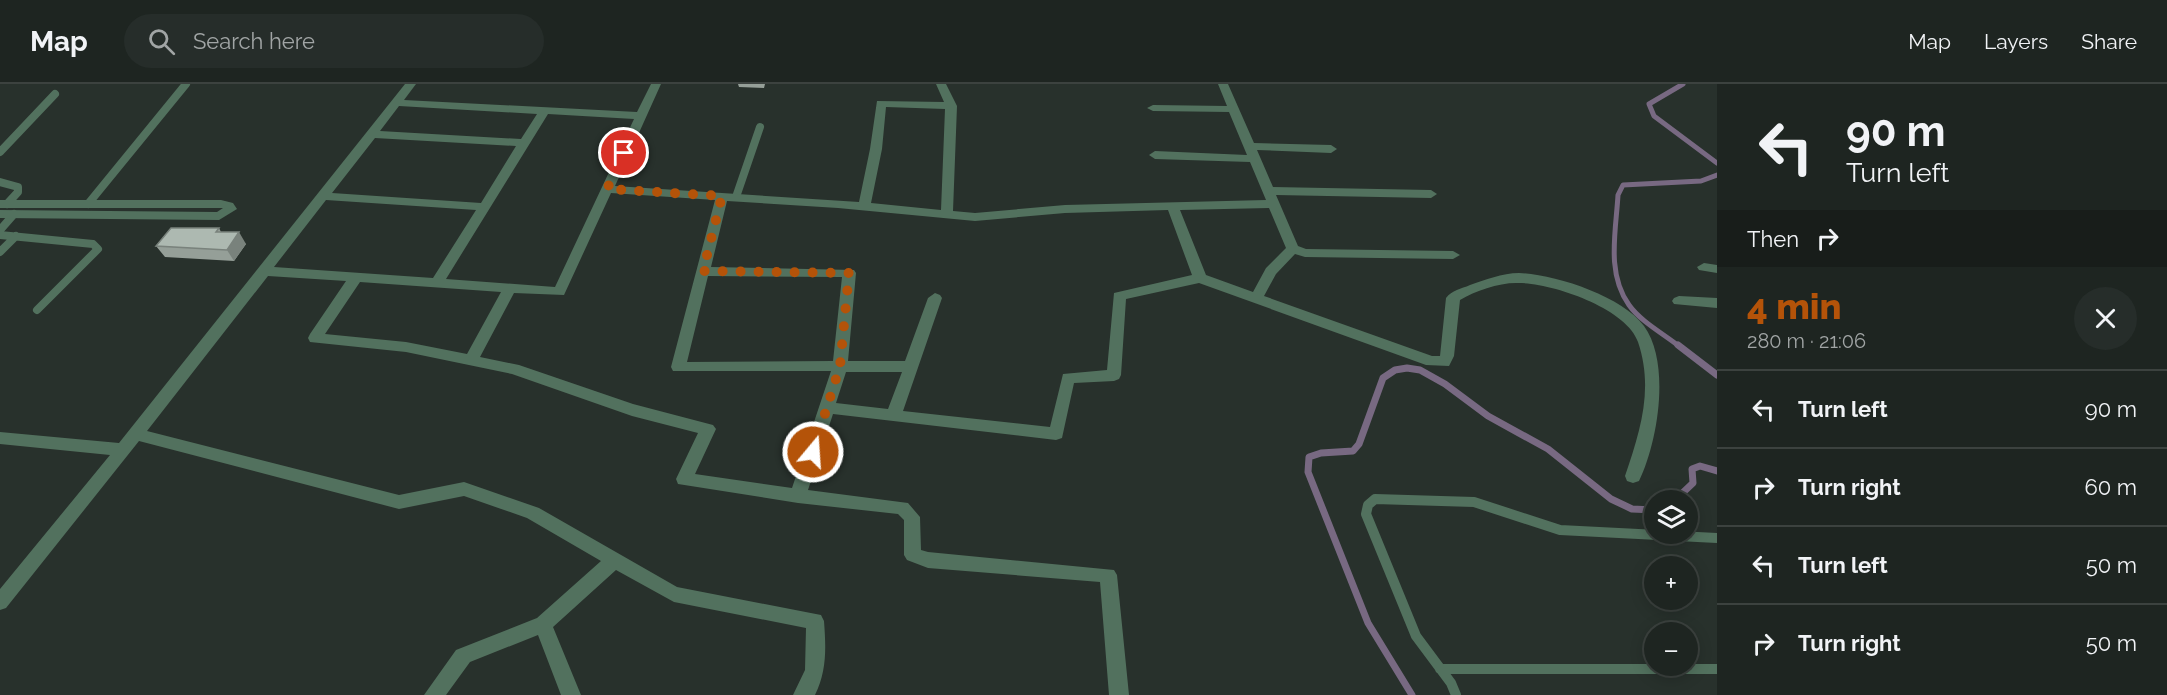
<!DOCTYPE html>
<html lang="en">
<head>
<meta charset="utf-8">
<style>
  body { margin:0; font-family:Raleway,sans-serif; background:#262d2a; color:#f1f3f6; height:100vh; display:flex; flex-direction:column; font-size:22px; white-space:nowrap }
  * { box-sizing:border-box; margin:0 }
  p { font-size:20px; color:#a1a5a5 }
  .icon { flex:none; width:33px; height:33px; fill:none; stroke:currentColor; stroke-width:2; stroke-linecap:round; stroke-linejoin:round }
  .map { position:relative; flex:1; overflow:hidden }
  .details { display:flex; flex-direction:column; background:#1e2521; width:450px }
  .details>* { flex:none }
  .banner { background:#1e2521; color:#f1f3f6; overflow:hidden }
  .fabs { position:absolute; left:1644px; top:406px; display:grid; gap:12px }
  .fabs a { display:grid; place-items:center; width:54px; height:54px; border-radius:50%; background:#1e2521; box-shadow:0 3px 15px #0003,0 0 0 2px #3c423f; font-size:30px }
  .pin { position:absolute; display:grid; place-items:center; width:51px; height:51px; color:#fff; margin:-26px; border:3px solid #fff; border-radius:50%; box-shadow:0 2px 6px #0007 }
  .me { position:absolute; width:66px; margin:-33px; rotate:18deg; stroke-linejoin:round; filter:drop-shadow(0 0 4px #0008) }
  .turn { display:flex; align-items:center; gap:21px; height:126px; padding:0 30px; font-size:27px }
  .turn .icon { width:78px; height:78px; stroke-width:2.5 }
  .turn b { display:block; font-size:42px; line-height:51px }
  .then { display:flex; align-items:center; height:57px; padding:0 30px; background:#0003; gap:12px; font-size:22px }
  .round { display:grid; place-items:center; flex:none; width:63px; height:63px; border-radius:32px; background:#262d2a }
  .headline { display:flex; align-items:center; justify-content:space-between; height:102px; padding:0 30px }
  h1 { font-size:36px; font-weight:800; line-height:45px; color:#b45309 }
  ul { padding:0; list-style:none }
  li { display:flex; align-items:center; gap:18px; height:78px; padding:0 30px; border-top:2px solid #3c423f }
  li div { flex:1 }
  li b { display:block; font-size:22px }
  li em { font-style:normal }
  header { display:flex; align-items:center; gap:36px; box-sizing:border-box; height:84px; padding:0 30px; background:#1e2521; border-bottom:2px solid #3c423f }
  header strong { font-size:28px }
  nav { display:flex; gap:33px; margin-inline-start:auto; font-size:21px }
  .search { width:420px; height:54px; background:#262d2a; display:flex; align-items:center; gap:15px; box-sizing:border-box; padding:0 21px; border-radius:33px; color:#a1a5a5; font-size:22px }
  main { display:flex; flex:1; min-height:0 }
  .map>svg:first-child { display:block }
  .lines { fill:none; stroke-linecap:round; stroke-linejoin:round }
  .stream-far1 { stroke:#786982; stroke-width:5 }
  .stream { stroke:#786982; stroke-width:7 }
  .lane-far1 { stroke:#52715e; stroke-width:8 }
  .lane { stroke:#52715e; stroke-width:10 }
  .street { fill:#52715e; fill-rule:evenodd }
  .wall { fill:#959f98 }
  .shaded-wall { fill:#79827c }
  .building { fill:#adb9b1; stroke:#79827c; stroke-width:1.5 }
  .route { stroke:#b45309; stroke-width:10; stroke-dasharray:0 18 }
</style>
</head>
<body>
<header>
<strong>Map</strong>
<div class="search"><svg class="icon" aria-label="search" viewBox="0 0 24 24"><circle cx="10" cy="10" r="6"/><path d="M15 15l6 6"/></svg>Search here</div>
<nav><a>Map</a><a>Layers</a><a>Share</a></nav>
</header>
<main>
<div class="map">
<svg width="1717" height="611" viewBox="0 0 1717 611">
  <rect width="100%" height="100%" fill="#28312c"/>
  <g class="lines">
    <path class="stream-far1" d="M1683,0l-34,20 5,12 63,47
      M1680,263c-16,-13 -39,-25 -51,-42 -23,-32 -13,-74 -11,-110l5,-10 78,-4 16,-6"/>
    <path class="stream" d="M1678,261l39,30
      M1674,417l19,-18 -1,-14 8,-3 17,5
      M1412,611l-44,-72 -60,-151 1,-15 12,-4 32,-2 6,-7 24,-66 12,-8 12,-2 13,2 25,14 43,32 60,33 63,50 21,10 22,1"/>
    <path class="lane-far1" d="M0,68l55,-58
      M0,98l18,5v5l-11,12
      M736,113l24,-70
      M88,120l98,-120
      M0,146l14,-16
      M0,151l93,9 5,5 -61,61
      M0,168l16,-16"/>
    <path class="lane" d="M1440,585h277
      M1456,611l-5,-12 -35,-47 -50,-122 2,-9 7,-6 99,3 86,28 157,8"/>
    <path class="street" d="M405,0h11l-12,16 233,12 14,-28h10l-46,102 244,16 11,-53 7,-48 67,1 -8,-18h10l11,22 -4,105 22,2 90,-8 201,-5 -16,-38 -95,-3 -6,-4 6,-4 92,4 -18,-43 -76,-1 -6,-3 6,-3 74,1 -9,-22h10l26,59 77,2 6,4 -6,4 -74,-3 16,37 158,3 6,4 -6,4 -155,-3 22,51 8,3 147,2 7,4 -7,4 -148,-2 -10,-3 -19,20 -12,22 168,60h8l6,-58c6,-8 15,-9 24,-13 15,-5 32,-12 49,-12 35,1 103,23 125,53 27,37 14,116 -5,155l-6,2 -6,-2 -2,-5c15,-44 29,-87 13,-134 -11,-34 -88,-60 -122,-59 -18,0 -41,8 -56,17l-6,56 -5,10 -23,-1 -227,-82 -73,16 -5,76 -2,4 -5,2 -40,2 -12,55 -6,2 -223,-26 -25,76 100,13 12,14 1,33 7,2 186,18 3,5 12,120h-20l-9,-113 -172,-14 -21,-8 -3,-5v-35l-6,-6 -100,-11 -120,-19 -2,-5 22,-46 -66,-17 -120,-42 -106,-22 -96,-10 -2,-4 2,-4 36,-53 -78,-5 -121,155 252,64 65,-13 75,26 138,79 144,28 3,6c2,27 3,50 -9,74h-22l12,-25 1,-42 -132,-26 -58,-32 -63,57 28,68h-20l-23,-60 -68,27 -24,33h-22l32,-45 81,-32 64,-57 -74,-43 -63,-22 -65,13 -260,-68 -133,167 -6,2v-21l110,-134 -110,-11v-12l119,11zM399,22l138,8 -16,25 -141,-8zM886,23l59,2 -4,101 -70,-7 11,-54zM548,30l86,5 -79,168 -109,-8zM375,54l141,8 -35,57 -149,-10zM611,109l104,7 -44,167 2,4h158l-39,117 -97,-14 21,-45 -3,-4 -80,-21 -114,-39 -39,-8 34,-64 50,2zM326,116l150,10 -43,68 -159,-11zM727,117l111,7 137,13 90,-8 103,-3 24,65 -78,18 -7,77 -44,4 -13,53 -147,-16 39,-113 -2,-3 -5,-2 -7,5 -23,63h-57l8,-88 -2,-3 -143,-3zM1269,124l17,40 -20,20 -13,24 -47,-17 -26,-65zM708,192l134,1 -9,84 -146,1zM360,198l141,10 -34,62 -61,-12 -81,-8zM846,288h56l-14,37 -52,-6z
      M0,116h221l12,3 4,6 -18,11 -219,-2v-8l217,2 6,-4h-223z
      M1704,179l13,2v8l-18,-3 -2,-3z
      M1679,212l38,2v10l-43,-4 -2,-3 2,-3z"/>
  </g>
  <path class="wall" d="M738,0h27l-1,4 -25,-1z
    M219,144l2,4 25,12 -12,17 -69,-4 -9,-11z"/>
  <path class="shaded-wall" d="M239,148l7,12 -12,17 -7,-11z"/>
  <path class="building" d="M171,144h48l-3,4h23l-12,18 -71,-4z"/>
  <g class="lines">
    <path class="route" d="M624,69l-17,36 115,7 -19,75 146,2 -9,93 -27,86"/>
  </g>
</svg>
<div class="fabs">
<a><svg class="icon" aria-label="layers" viewBox="0 0 24 24"><path d="M12 4l9 5-9 5-9-5zM3 14l9 5 9-5"/></svg></a>
<a>+</a>
<a>−</a>
</div>
<div class="pin" style="left:624px;top:69px;background:#d93025"><svg class="icon" aria-label="arrive" viewBox="0 0 24 24"><path d="M6 21V4h12l-3 4 3 4H6"/></svg></div>
<svg class="me" style="left:813px;top:368px" viewBox="-20 -20 40 40"><circle r="17" fill="#b45309" stroke="#fff" stroke-width="3"/><path d="M0-11L8 9 0 5-8 9z" fill="#fff"/></svg>
</div>
<section class="details">
<div class="banner">
<div class="turn"><svg class="icon" aria-label="left" viewBox="0 0 24 24"><path d="M17 20v-9H6M10 6l-5 5 5 5"/></svg><div><b>90 m</b>Turn left</div></div>
<div class="then">Then<svg class="icon" aria-label="right" viewBox="0 0 24 24"><path d="M7 20v-9h11M14 6l5 5-5 5"/></svg></div>
</div>
<div class="headline"><div><h1>4 min</h1><p>280 m · 21:06</p></div><a class="round"><svg class="icon" aria-label="close" viewBox="0 0 24 24"><path d="M6 6l12 12M18 6L6 18"/></svg></a></div>
<ul>
<li><svg class="icon" aria-label="left" viewBox="0 0 24 24"><path d="M17 20v-9H6M10 6l-5 5 5 5"/></svg><div><b>Turn left</b></div><em>90 m</em></li>
<li><svg class="icon" aria-label="right" viewBox="0 0 24 24"><path d="M7 20v-9h11M14 6l5 5-5 5"/></svg><div><b>Turn right</b></div><em>60 m</em></li>
<li><svg class="icon" aria-label="left" viewBox="0 0 24 24"><path d="M17 20v-9H6M10 6l-5 5 5 5"/></svg><div><b>Turn left</b></div><em>50 m</em></li>
<li><svg class="icon" aria-label="right" viewBox="0 0 24 24"><path d="M7 20v-9h11M14 6l5 5-5 5"/></svg><div><b>Turn right</b></div><em>50 m</em></li>
</ul>
</section>
</main>
</body>
</html>
